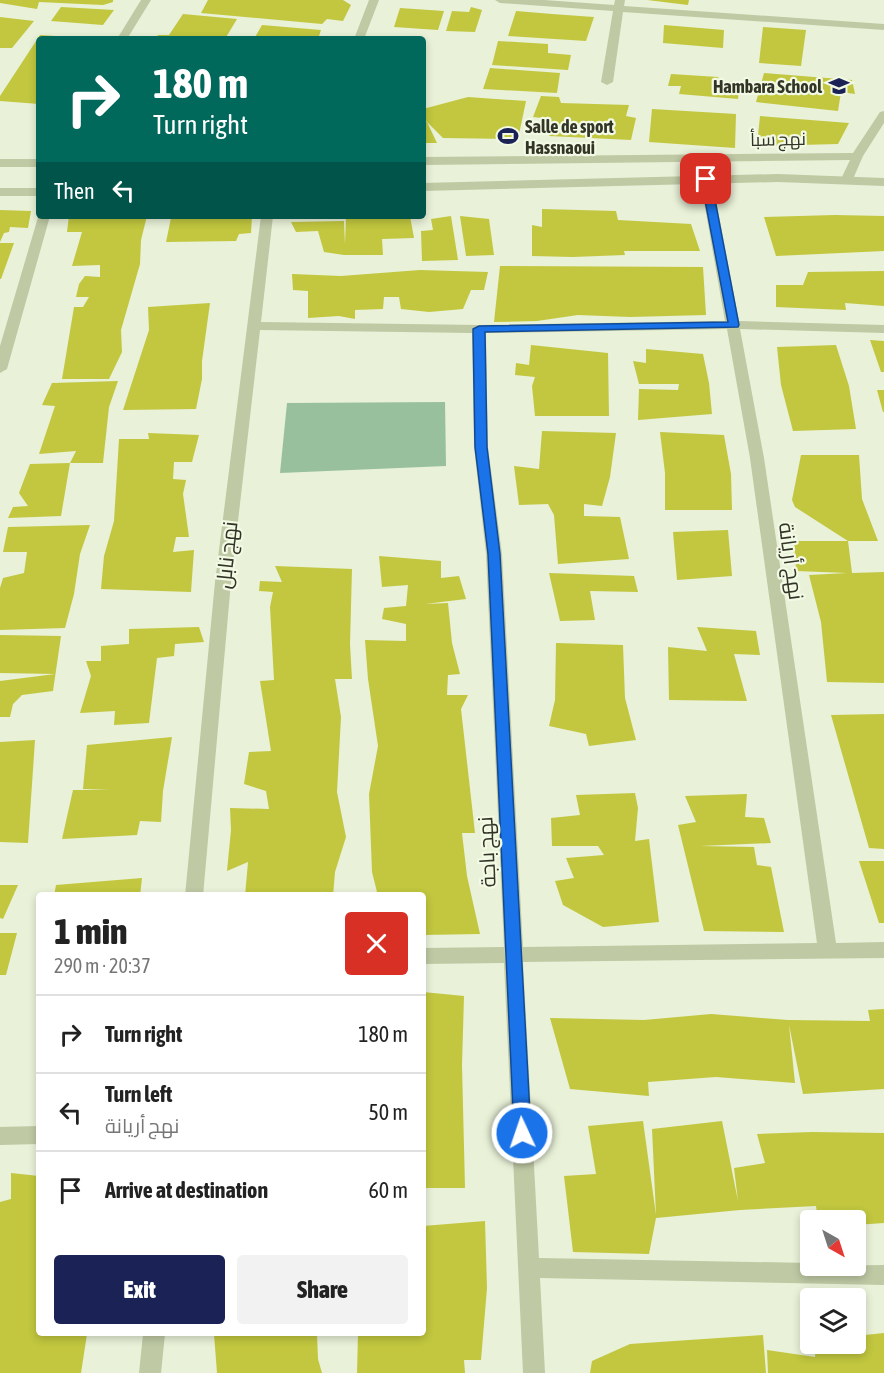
<!DOCTYPE html>
<html lang="en">
<head>
<meta charset="utf-8">
<style>
  body { margin:0; font-family:"Asap Condensed",Cairo,sans-serif; background:#f2f2f2; color:#222; height:100vh; display:flex; flex-direction:column; font-size:22px; white-space:nowrap }
  * { box-sizing:border-box; margin:0 }
  p { font-size:20px; color:#767676 }
  .icon { flex:none; width:33px; height:33px; fill:none; stroke:currentColor; stroke-width:2; stroke-linecap:round; stroke-linejoin:round }
  .map { position:relative; flex:1; overflow:hidden }
  .side { position:absolute; left:36px; top:892px; width:390px; height:444px; display:flex; flex-direction:column; background:#fff; border-radius:6px; box-shadow:0 3px 9px #0003 }
  .side>* { flex:none }
  .hud { position:absolute; left:36px; top:36px; width:390px; height:183px; border-radius:6px; box-shadow:0 3px 9px #0003; background:#00695c; color:#fff; overflow:hidden }
  .needle { width:39px; rotate:141deg }
  .tools { position:absolute; left:800px; top:1210px; display:grid; gap:12px }
  .tools a { display:grid; place-items:center; width:66px; height:66px; border-radius:6px; background:#fff; box-shadow:0 3px 9px #0003; font-size:30px }
  .pin { position:absolute; display:grid; place-items:center; width:51px; height:51px; color:#fff; margin:-26px; border-radius:12px; box-shadow:0 3px 9px #0006 }
  .me { position:absolute; width:66px; margin:-33px; rotate:357deg; stroke-linejoin:round; filter:drop-shadow(0 0 4px #0008) }
  .turn { display:flex; align-items:center; gap:21px; height:126px; padding:0 18px; font-size:27px }
  .turn .icon { width:78px; height:78px; stroke-width:2.5 }
  .turn b { display:block; font-size:42px; line-height:51px }
  .then { display:flex; align-items:center; height:57px; padding:0 18px; background:#0003; gap:12px; font-size:22px }
  .round { display:grid; place-items:center; flex:none; width:63px; height:63px; border-radius:6px; background:#f2f2f2 }
  .headline { display:flex; align-items:center; justify-content:space-between; height:102px; padding:0 18px }
  h1 { font-size:36px; font-weight:800; line-height:45px }
  .button { display:flex; gap:12px; margin-top:auto; padding:12px 18px }
  .button a { flex:1; height:69px; border-radius:6px; background:#1b2356; color:#fff; font-size:24px; font-weight:800; line-height:69px; text-align:center }
  .button a+a { background:#f2f2f2; color:#222 }
  ul { padding:0; list-style:none }
  li { display:flex; align-items:center; gap:18px; height:78px; padding:0 18px; border-top:2px solid #e0e0e0 }
  li div { flex:1 }
  li b { display:block; font-size:22px }
  li em { font-style:normal }
  .map>svg:first-child { display:block }
  .green { fill:#98c09d }
  .building { fill:#c2c73f }
  .lines { fill:none; stroke-linecap:round; stroke-linejoin:round }
  .minor { fill:#bfc9a4; fill-rule:evenodd }
  .tertiary { fill:#bfc9a4; fill-rule:evenodd }
  .route { fill:#1a73e8; stroke:#114b97; stroke-width:1.5 }
  .labels { text-anchor:middle; dominant-baseline:central; stroke-width:4.5; stroke-linejoin:round; paint-order:stroke }
  .far-poi-label { font-size:18px; font-weight:bold; fill:#323426; stroke:#f2f9e4; text-anchor:end }
  .far-street-label { font-size:18px; fill:#323426; stroke:#f2f9e4 }
  .street-label { font-size:21px; fill:#323426; stroke:#f2f9e4 }
</style>
</head>
<body>
<div class="map">
<svg width="884" height="1373" viewBox="0 0 884 1373">
  <rect width="100%" height="100%" fill="#e9f1d8"/>
  <path class="green" d="M445,402l1,64 -166,7 7,-70z"/>
  <path class="building" d="M0,0h113v2l-10,3 -64,-3 -2,7 -37,-6z
    M208,0h135l8,5 -8,16 -16,-2 -5,5 -121,-11z
    M647,0h42l-1,5z
    M61,7l53,3 -11,15 -52,-4z
    M471,7l11,3 -7,22 -29,-1 6,-20 17,1z
    M400,8l44,3 -6,19 -44,-3z
    M516,11l36,3 42,3 -8,24 -78,-5z
    M183,14l54,5 -12,20h-70l3,-4h11z
    M0,17l34,4 -22,27h-12z
    M262,25l59,5 -3,9h-64z
    M664,25l60,5 -1,18 -60,-5z
    M763,27l43,3 -5,36 -42,-3z
    M40,35l31,2 -32,2v65l-39,-3v-5z
    M498,41l50,3v9l23,2 -3,15 -76,-5z
    M490,68l70,5 -3,20 -74,-4z
    M764,73l88,7 3,14 -14,-2 -3,19 -82,-9z
    M671,74l47,3 2,4 20,1 -2,17 -59,-5 2,-8h-13z
    M541,96l18,1 2,6 68,2 -3,11 10,2 -5,22 -82,-4 1,-17 -17,-2z
    M468,97l58,4 -8,38 -75,-1 -20,-20v-9z
    M652,109l84,5 -1,34 -86,-6z
    M760,116l89,7 -11,21 -81,2z
    M423,121l4,1 10,21h-14z
    M542,209l74,2 2,9 73,4 9,27h-76l1,4 -52,2 -41,-1v-31l10,2z
    M0,210l31,1 -3,17 -18,-1 -1,5 -5,1 -4,9z
    M835,215l49,1v35l-108,5 -12,-39z
    M69,216h78l-6,24 -1,24 -19,66 1,22 -13,27h-47l12,-72h9l6,-10h-13l3,-13 6,-8 15,1v-12l-28,1 10,-34h-15z
    M252,216l-1,17 -12,1 -3,7 -70,1 5,-24z
    M346,216h64l4,22 -32,1 1,16h-39l-20,-3 -6,-21 -22,1 -5,-10 53,-1 1,23z
    M451,216l7,44 -36,1 -1,-30 12,-1 -2,-11z
    M460,216l29,3 5,36 -28,1z
    M0,243h14l-13,36h-1z
    M500,266l203,1 3,48 -76,2 -52,-2 -41,6 -43,1z
    M420,270l68,2 -4,18h-13l-8,19 -34,3 -28,-3 -2,-12h-15l-1,12 -28,1v9l-16,-3 -31,2v-27l-15,-1 -1,-16 49,2z
    M884,271v35l-39,-3 1,7 -70,-3v-22h27l5,-13z
    M210,303l-8,58v18l-6,30 -73,1 26,-80 -1,-23z
    M870,340l14,1v31h-3z
    M531,345l77,8 1,63h-74l-3,-30 3,-9 -20,-2 1,-12 13,2z
    M836,345l13,41 7,43 -63,2 -12,-46 -4,-38z
    M646,349l57,5 6,29 3,31 -74,6 1,-31 39,1 1,-6h-40l-6,-23 13,2z
    M118,381l-9,26 -6,56h-33l6,-12 -37,3 16,-48 -13,-1 10,-22z
    M877,390h7v22h-1z
    M542,431l74,2 -6,44 -8,29 -18,-2v12l36,1 9,42 -71,5 -4,-49 -6,-11 -29,1 -5,-39 25,3z
    M660,432l64,3 7,39 1,36h-67v-37z
    M148,433l51,2 -7,27h-18l-1,17 13,1 -3,14 6,43h-13l-3,15 21,-2 -3,42 -90,-3 3,-33 10,-35 5,-82h30z
    M801,455h58l3,44 16,42h-30l-53,-34 -3,-7z
    M70,463l-9,53 -53,2 5,-11 15,-1 -9,-13 11,-29z
    M90,525l-10,29 -6,40 -9,34 -65,2v-42l3,-10 21,-5 3,-21h-24l5,-25z
    M728,530l4,46 -55,4 -4,-48z
    M794,541h54l4,32 32,-1v111l-57,-1 -6,-60 -12,-47 38,-2 -51,-2z
    M379,556l62,5v17l18,-2 7,23 -41,5 23,-1 4,40 8,31 -12,1 -1,20h21l-7,14 14,124h-13l5,43 13,58 -57,1v-39h-45l-6,-24 -3,-78 9,-48 -10,-67 -3,-39 41,1v-17l-24,-5 2,-11 22,-2 2,-21 -26,2z
    M275,566l77,3 -2,75 2,35h-17l6,38 -4,75 9,45 -11,35 -2,24h-88l3,-34 -21,9 4,-41 -1,-22 39,1 -3,-18 -22,-7 5,-32 22,-1 -11,-70 14,-1 -4,-73 3,-15 -14,-1 1,-10 22,1z
    M549,573l85,3 4,16 -48,-1 5,29 -35,1z
    M199,627l5,15 -29,2 -1,12 -17,2 -8,65 -35,2 1,-14 -35,2 11,-37 -5,-15h15v-15l28,-2v-15z
    M697,627l59,4 4,24 -26,-1 13,47 -78,-1 -1,-53 39,4z
    M0,635l61,1 -8,55 -31,4 -9,9 -3,13h-10v-36l55,-7 -55,-1z
    M556,643l67,2 2,53 11,42 -47,6 -3,-12 -37,-8 6,-26z
    M884,714v135l-15,-1 -38,-133z
    M172,737l-9,54 -2,31 -21,-1 -3,14 -75,4 11,-49h37l-27,-1 4,-44z
    M35,740l-7,103 -28,-1v-100z
    M635,793l3,15 -3,33 14,-2 10,83 -56,5 -40,-22 -8,-24 19,-3 -8,-20 38,-3 -6,-9h-46l-1,-28 29,-3 -4,-20z
    M747,794l-2,23 19,1 7,25 -71,3 54,1 3,18 14,2 13,65 -80,-1 -26,-106 18,-3 -11,-26z
    M859,861h25v62h-5z
    M142,878l-2,18h-86l2,-11z
    M0,885h18l-15,34 -3,-1z
    M0,933h17l-11,42h-6z
    M423,992l41,4 -2,69 3,123h-42z
    M884,1009v80l-81,5 -14,-69 6,58 -79,-6 -68,5 1,14 -79,-7 -20,-71 94,2 67,-6 77,6 82,1 -2,-11z
    M643,1121l13,94 -4,-86 70,-8 16,80 -4,-33 31,-5 -8,-29 55,-2 72,1v90l-29,2v-4h-37l-2,-15 -76,4 -84,8 -7,36 -76,-2 -9,-76 32,-2 -8,-48z
    M11,1173l28,3v158h48l-6,39h-81v-171l11,-3z
    M485,1221l2,67 -6,72h-17l1,13h-108l1,-39h65v-108z
    M884,1333v40h-116l-1,-23 48,7 1,-13h39v-8z
    M214,1334h103l1,25 4,14h-105z
    M763,1335l3,38h-176l2,-12 38,-17z"/>
  <g class="lines">
    <path class="minor" d="M141,0h10l-24,39h-10z
      M369,0h10l-15,39h-10z
      M495,0h49l70,5 1,-5h10l-1,6 260,18v6l-261,-18 -10,70 -6,3 -6,-3 12,-71 -113,-8z
      M884,111v12l-21,33 -10,23 -6,4 -6,-4 9,-19 -427,5v-8l430,-4 27,-41z
      M0,159h39v8h-39z
      M706,175l6,4 27,142 145,4v8l-144,-4 24,129 72,485 48,-1v16l-361,4 16,296 271,5v3l74,-1v20l-344,-7 5,95h-22l-19,-410 -81,1v-16l81,-1 -18,-393 -12,-107 -2,-114 -212,-3 -29,252 -28,314h-18l30,-314 46,-366h12l-12,106 218,3 246,-4 -25,-142zM727,329l23,129 67,485 -294,4 -21,-393 -14,-107 -2,-114z
      M39,214l11,2 -43,153 -7,4v-27z
      M39,1126v18l-39,1v-18z
      M143,1334h22l-4,39h-22z"/>
    <path class="tertiary" d="M778,174l106,4v8l-106,-4 -355,9v-8z
      M0,188h39v8h-39z"/>
  </g>
  <path class="route" d="M706,176l5,3 28,146 -1,2 -253,5 2,115 13,107 31,579 -3,6 -6,2 -6,-2 -2,-6 -26,-579 -13,-107 -2,-118 6,-3 249,-4 -27,-143z"/>
  <defs>
    <g id="school-bare" transform="scale(1.62)"><path d="M0-5L7-2L0 1L-7-2ZM-4 1L0 2.5L4 1V4Q0 6-4 4Z" fill="#1b2356" stroke="#f2f9e4" stroke-width="2.5" paint-order="stroke"/></g>
    <g id="stadium-bare" transform="scale(1.62)"><path d="M0-5a6.5 5 0 1 0 0 10a6.5 5 0 1 0 0-10ZM-3.5-1.8h7v3.6h-7Z" fill="#1b2356" stroke="#f2f9e4" stroke-width="2.5" paint-order="stroke"/></g>
  </defs>
  <g fill-rule="evenodd">
    <use href="#school-bare" x="839" y="86"/>
    <use href="#stadium-bare" x="508" y="136"/>
  </g>
  <g class="labels">
    <g class="far-poi-label">
      <text x="822" y="86">Hambara School</text>
      <text x="525" y="126" text-anchor="start">Salle de sport<tspan x="525" dy="21">Hassnaoui</tspan></text>
    </g>
    <g class="far-street-label">
      <text transform="translate(778 139) rotate(-1)">نهج سبأ</text>
    </g>
    <g class="street-label">
      <text transform="translate(226 555) rotate(-84)">نهج نابل</text>
      <text transform="translate(792 561) rotate(82)">نهج أريانة</text>
      <text transform="translate(486 852) rotate(-93)">نهج باجة</text>
    </g>
  </g>
</svg>
<div class="tools">
<a><svg class="needle" viewBox="-14 -14 28 28"><path d="M0-13l5 13h-10z" fill="#e53935"/><path d="M0 13l5-13h-10z" fill="#767676"/></svg></a>
<a><svg class="icon" aria-label="layers" viewBox="0 0 24 24"><path d="M12 4l9 5-9 5-9-5zM3 14l9 5 9-5"/></svg></a>
</div>
<div class="pin" style="left:706px;top:179px;background:#d93025"><svg class="icon" aria-label="arrive" viewBox="0 0 24 24"><path d="M6 21V4h12l-3 4 3 4H6"/></svg></div>
<svg class="me" style="left:522px;top:1133px" viewBox="-20 -20 40 40"><circle r="17" fill="#1a73e8" stroke="#fff" stroke-width="3"/><path d="M0-11L8 9 0 5-8 9z" fill="#fff"/></svg>
<div class="hud">
<div class="turn"><svg class="icon" aria-label="right" viewBox="0 0 24 24"><path d="M7 20v-9h11M14 6l5 5-5 5"/></svg><div><b>180 m</b>Turn right</div></div>
<div class="then">Then<svg class="icon" aria-label="left" viewBox="0 0 24 24"><path d="M17 20v-9H6M10 6l-5 5 5 5"/></svg></div>
</div>
<section class="side">
<div class="headline"><div><h1>1 min</h1><p>290 m · 20:37</p></div><a class="round" style="background:#d93025;color:#fff"><svg class="icon" aria-label="close" viewBox="0 0 24 24"><path d="M6 6l12 12M18 6L6 18"/></svg></a></div>
<ul>
<li><svg class="icon" aria-label="right" viewBox="0 0 24 24"><path d="M7 20v-9h11M14 6l5 5-5 5"/></svg><div><b>Turn right</b></div><em>180 m</em></li>
<li><svg class="icon" aria-label="left" viewBox="0 0 24 24"><path d="M17 20v-9H6M10 6l-5 5 5 5"/></svg><div><b>Turn left</b><p>نهج أريانة</p></div><em>50 m</em></li>
<li><svg class="icon" aria-label="arrive" viewBox="0 0 24 24"><path d="M6 21V4h12l-3 4 3 4H6"/></svg><div><b>Arrive at destination</b></div><em>60 m</em></li>
</ul>
<div class="button"><a>Exit</a><a>Share</a></div>
</section>
</div>
</body>
</html>
